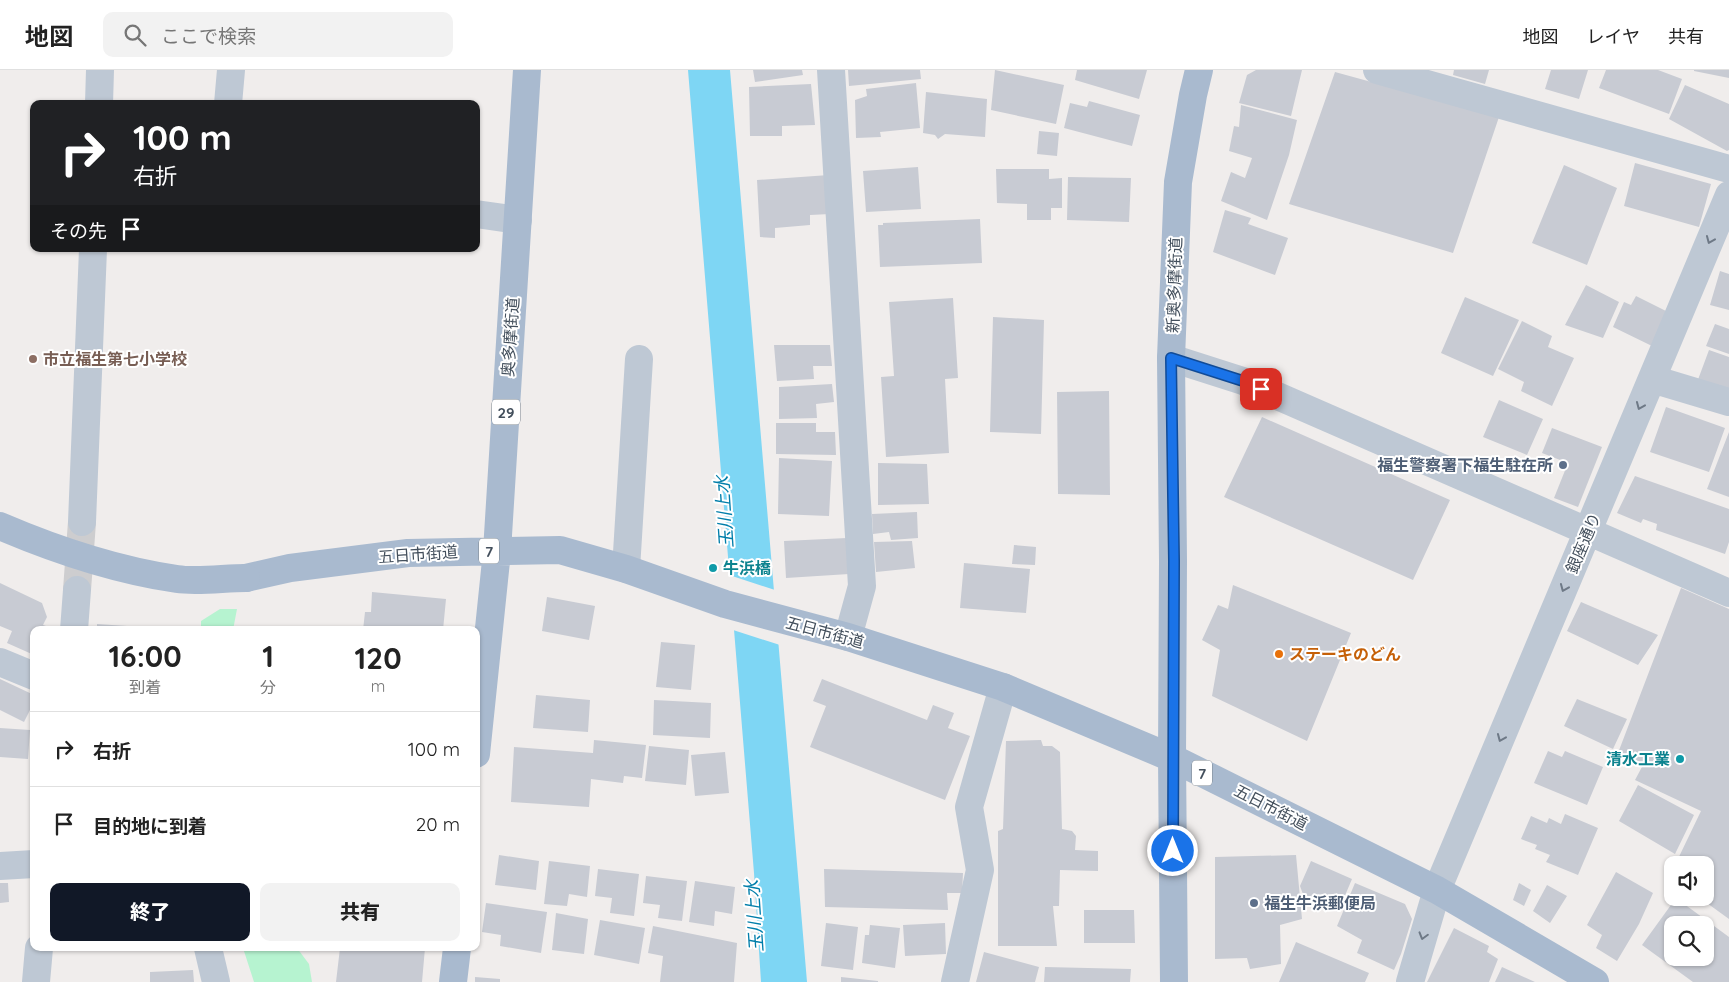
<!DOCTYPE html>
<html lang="ja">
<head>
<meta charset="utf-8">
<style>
  body { margin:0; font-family:Quicksand,"Noto Sans JP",sans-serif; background:#f2f2f2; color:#222; height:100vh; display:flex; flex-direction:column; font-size:19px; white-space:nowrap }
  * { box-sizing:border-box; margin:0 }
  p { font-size:16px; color:#767676 }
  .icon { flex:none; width:28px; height:28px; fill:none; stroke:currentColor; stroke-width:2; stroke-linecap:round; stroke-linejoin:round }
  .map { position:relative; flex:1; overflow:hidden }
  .sheet { position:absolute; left:30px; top:556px; width:450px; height:325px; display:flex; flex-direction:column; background:#fff; border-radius:10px; box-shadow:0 1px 4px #0004 }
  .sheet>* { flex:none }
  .banner { position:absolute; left:30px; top:30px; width:450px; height:152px; border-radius:10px; box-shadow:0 1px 4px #0004; background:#202124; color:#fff; overflow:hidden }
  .controls { position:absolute; left:1664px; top:786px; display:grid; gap:10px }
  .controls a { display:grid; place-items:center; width:50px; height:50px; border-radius:10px; background:#fff; box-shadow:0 1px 4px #0004; font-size:25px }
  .pin { position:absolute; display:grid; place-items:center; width:42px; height:42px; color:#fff; margin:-21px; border-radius:10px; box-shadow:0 2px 8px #0006 }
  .me { position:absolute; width:55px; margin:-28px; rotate:0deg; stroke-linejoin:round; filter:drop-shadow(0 0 4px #0008) }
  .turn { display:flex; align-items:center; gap:18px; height:105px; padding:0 20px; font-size:22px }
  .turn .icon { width:65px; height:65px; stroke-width:2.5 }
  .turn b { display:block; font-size:35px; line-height:42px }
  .then { display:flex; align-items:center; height:48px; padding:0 20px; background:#0003; gap:10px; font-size:19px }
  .eta { display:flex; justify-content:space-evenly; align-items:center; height:85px; text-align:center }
  .eta b { font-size:30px; font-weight:800; line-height:35px }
  .button { display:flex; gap:10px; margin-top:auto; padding:10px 20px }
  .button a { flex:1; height:58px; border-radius:10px; background:#111827; color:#fff; font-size:20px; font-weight:800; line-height:58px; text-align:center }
  .button a+a { background:#f2f2f2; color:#222 }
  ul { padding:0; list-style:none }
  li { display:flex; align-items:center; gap:15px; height:75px; padding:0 20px; border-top:1px solid #e0e0e0 }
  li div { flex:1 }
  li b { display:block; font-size:19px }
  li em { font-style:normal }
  header { display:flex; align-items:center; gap:30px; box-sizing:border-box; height:70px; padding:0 25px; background:#fff; border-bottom:1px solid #e0e0e0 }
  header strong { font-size:24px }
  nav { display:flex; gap:28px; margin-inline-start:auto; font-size:18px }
  .search { width:350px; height:45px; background:#f2f2f2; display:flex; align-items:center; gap:12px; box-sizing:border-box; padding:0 18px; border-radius:10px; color:#767676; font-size:19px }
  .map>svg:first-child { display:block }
  .green { fill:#b6f3d0 }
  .water { fill:#7ed6f4 }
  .pier { fill:#f0edec }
  .building { fill:#c8cbd3; fill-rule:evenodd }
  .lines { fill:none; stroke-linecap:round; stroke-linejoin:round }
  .minor-tunnel { stroke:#cdcdcf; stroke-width:28; stroke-dasharray:28 14; stroke-linecap:butt }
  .minor { stroke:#bec8d4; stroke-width:28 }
  .major { stroke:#a9bacf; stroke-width:28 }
  .major-bridge { stroke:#a9bacf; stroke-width:28 }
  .oneway { stroke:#6e7986 }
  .route-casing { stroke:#114b97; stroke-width:12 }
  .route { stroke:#1a73e8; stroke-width:9 }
  .education-dot { fill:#8d6e63; stroke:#fff; stroke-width:2 }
  .service-dot { fill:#5c6f8a; stroke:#fff; stroke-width:2 }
  .culture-dot { fill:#0f9aa8; stroke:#fff; stroke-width:2 }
  .food-dot { fill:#e8710a; stroke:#fff; stroke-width:2 }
  .labels { text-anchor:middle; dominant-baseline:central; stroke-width:4; stroke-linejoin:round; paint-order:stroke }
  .shield { fill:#fff; stroke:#7b848d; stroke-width:1 }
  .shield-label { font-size:15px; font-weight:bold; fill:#434f5c }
  .street-label { font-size:16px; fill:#434f5c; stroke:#fff }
  .education-label { font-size:16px; font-weight:bold; fill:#785e54; stroke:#fff; text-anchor:start }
  .service-label { font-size:16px; font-weight:bold; fill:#4e5e75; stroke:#fff; text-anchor:end }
  .culture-label { font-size:16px; font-weight:bold; fill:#0d838f; stroke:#fff; text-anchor:start }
  .food-label { font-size:16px; font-weight:bold; fill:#c56008; stroke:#fff; text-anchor:start }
  .water-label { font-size:18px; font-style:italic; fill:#017eaa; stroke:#fff }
</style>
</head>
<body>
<header>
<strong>地図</strong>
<div class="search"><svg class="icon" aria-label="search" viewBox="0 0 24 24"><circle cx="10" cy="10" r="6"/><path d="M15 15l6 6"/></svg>ここで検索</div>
<nav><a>地図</a><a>レイヤ</a><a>共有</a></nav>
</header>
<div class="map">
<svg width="1729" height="912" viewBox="0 0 1729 912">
  <rect width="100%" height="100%" fill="#f0edec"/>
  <path class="green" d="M220,539h17l-4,21h-32v-9z
    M243,878h54l12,16 3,18h-58z"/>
  <path class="water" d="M688,0h42l77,912h-46l-7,-109z"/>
  <path class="pier" d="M726,504l49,16 5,55 -50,-16z"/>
  <path class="building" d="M753,0h49l1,5 -48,7z
    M848,0h72l1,9 -72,7z
    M995,0l69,15 -8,39 -65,-14z
    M1077,0h70l-8,29 -64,-19z
    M1256,0h46l-11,46 -52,-13 8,-28z
    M1454,0h35l-4,14 -32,-9z
    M1551,0h37l-9,29 -34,-10z
    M1606,0h52l24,9 -13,35 -70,-26z
    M1694,0h35v8l-35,-7z
    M1335,2l164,45 -46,136 -164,-49z
    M916,13l4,45 -40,4 1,5 -25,1 -1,-38 12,-4 -1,-7z
    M811,14l4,41 -33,1v10h-32l-1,-49z
    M1685,15l44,19v46l-2,1 -58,-32z
    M926,22l61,7 -2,38 -40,-3 -7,5 -3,-4 -12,-2z
    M1089,31l51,14 -8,31 -68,-18 6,-25 17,4z
    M1241,35l56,15 -8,35 -22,65 -46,-19 10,-29 14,6 7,-20 -23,-7 5,-25 5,1z
    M1039,61l20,2 -2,23 -20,-2z
    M1635,93l76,21 -12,43 -75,-21z
    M1564,95l53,23 -30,77 -55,-22z
    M918,97l3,42 -55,3 -3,-41z
    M996,99h53v10l13,-1v30h-11v12h-24v-16l-30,-1z
    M829,105l1,39 -20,1v10l-35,3v10l-15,-1 -3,-57z
    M1068,107l63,1 -2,44 -62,-2z
    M1225,140l26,8 -3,6 40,14 -13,37 -62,-23z
    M980,149l2,44 -102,4 -2,-42h5v-2z
    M1720,201l9,3v36l-19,-5z
    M1586,215l33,17 -16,36 -38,-13z
    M1636,226l30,15 -14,35 -39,-19 11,-25 7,3z
    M1465,227l54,23 -26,56 -52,-23z
    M953,228l5,80 -13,1 4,74 -63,4 -5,-80 13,-1 -5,-74z
    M993,247l51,3 -3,114 -51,-2z
    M1522,251l30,15 -4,11 26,11 -22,48 -31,-15 3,-9 -26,-13z
    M1715,254l14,5v25l-23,-8z
    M774,275h56l2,21h-19l1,13 -37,2z
    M1709,280l20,7v41l-33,-13z
    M832,314l2,18 -18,2 1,14 -38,1v-32z
    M1109,321l1,104 -52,-1 -1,-102z
    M1499,330l44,19 -16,36 -44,-18z
    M1666,337l59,21 -16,44 -59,-20z
    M1262,347l188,83 -37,80 -189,-83z
    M776,353h40v9h19l1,23 -60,-1z
    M1552,358l50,19 -24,60 -24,-9 14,-35 -26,-10z
    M1729,362v65l-22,-8z
    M779,388l53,3 -3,55 -51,-2z
    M878,393l49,1 2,40 -51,1z
    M1635,406l94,33v33l-4,12 -69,-24 1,-6 -14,-5 -2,4 -24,-10z
    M917,442l1,26 -27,2 -2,-8 -16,2 -1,-20z
    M847,468l2,36 -63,4 -2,-37z
    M912,471l3,27 -39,4 -2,-30z
    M1014,475l22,2 -1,18 -23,-1z
    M964,493l66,6 -4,44 -66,-5z
    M0,513l42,20 5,14 -4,8 6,2 -2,3h-13v25l-27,-12 5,-12 -12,-5z
    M1233,515l118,48 -44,108 -95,-45 8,-46 -18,-10 16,-35 10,4z
    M1681,518l48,21v310l-29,-21h5v-33h-30l26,-54 -66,-31 8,-15 -25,-12z
    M372,522l74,7 -3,31h-80l2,-18h6z
    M547,527l48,9 -6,34 -47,-9z
    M1581,532l77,33 -20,30 -71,-34z
    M97,554l60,4v2h-60z
    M661,572l34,3 -4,45 -35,-3z
    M0,609l34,16v7l-10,20 -24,-12z
    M822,609l105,41 6,-15 21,8 -6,15 22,8 -25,64 -135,-53 16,-41 -13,-5z
    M536,625l54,5 -2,32 -55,-4z
    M1577,629l50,20 -14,30 -49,-23z
    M654,630l57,3 -1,35 -57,-3z
    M0,658l30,2 -2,29 -28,-2z
    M594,670l52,5 -4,33 -18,-2 -1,7 -32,-4 -2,28 -78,-5 3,-55 79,6z
    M1041,670l2,6h9l8,6 2,77 10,2 4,5 -1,14 23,1v20l-38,-1 -1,36h-6l4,40h-59v-115l5,-2 3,-88z
    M649,676l40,4 -3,35 -41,-4z
    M1548,681l14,6 3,-6 38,16 -16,38 -53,-22z
    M725,682l4,41 -34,3 -4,-41z
    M1638,715l56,30 -19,39 -56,-33z
    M1565,744l33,14 -20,47 -32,-13 4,-7 -15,-6 2,-4 -16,-6 10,-23 16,7 2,-5 12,6z
    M499,785l40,6 -3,29 -41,-5z
    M1296,785l6,64 -22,6 1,39 -31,5 -3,-11 -32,1v-102z
    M549,791l41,5 -3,31 -18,-3 -2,12 -23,-2z
    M1311,791l41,18 -14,33 -34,-15 -4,-11z
    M598,799l41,5 -5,42 -24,-3 2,-15 -17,-2z
    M824,799l139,4 -1,20h-15l1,17 -123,-3z
    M1616,802l37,21 -14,31 -22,37 -21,-13 6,-13 -15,-10z
    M646,806l41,5 -5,40 -24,-3 2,-13 -17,-2z
    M695,811l40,6 -3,27 -17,-3 -1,15 -25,-4z
    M0,813h8l1,19 -9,1z
    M1355,813l50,21 7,15 -11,35 -7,16 -37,-17 5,-13 -25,-14z
    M1519,813l12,7 -7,16 -11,-6z
    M1547,815l20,11 -17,27 -17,-12z
    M1676,828l53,39v45h-36l-51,-37zM1672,855h33v33h-33z
    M486,833l61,9 -6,41 -41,-7 1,-11 -19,-3z
    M1084,840h50l1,33h-51z
    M556,843l32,6 -4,35 -32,-4z
    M600,850l45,8 -6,36 -45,-9z
    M826,853l32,4 -5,43 -32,-4z
    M945,853l1,31 -41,2 -2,-31z
    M870,855l30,3 -5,40 -33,-5 3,-28h4z
    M653,856l84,17 -3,39h-74l3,-26 -15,-3z
    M1454,858l35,18 -2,6 11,7 -9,23h-62z
    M1296,872l73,31 -4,9h-86z
    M340,878h85l-3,34h-86z
    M984,882l55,15 -4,15h-59z
    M1045,897l86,2 -1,13h-86z
    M1502,897l33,15h-40z
    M193,900l1,12h-44v-10z
    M475,907l25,2v3h-25z
    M841,907l37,4v1h-37z"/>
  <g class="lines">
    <path class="minor-tunnel" d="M77,520l5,-68"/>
    <path class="minor" d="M831,0l31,516 -14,51
      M1377,0l352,99
      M99,34l1,-34
      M228,34l3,-34
      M476,144l42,6
      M1171,288l72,23 486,212
      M1652,309l77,23
      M82,452l11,-273
      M626,499l13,-210
      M74,560l3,-40
      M0,592l34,14
      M0,796l34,-2
      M208,878l8,34
      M36,912l3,-34
      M955,912l25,-112 -11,-63 34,-120
      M1410,912l27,-92 292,-695"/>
    <path class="major" d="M246,508l44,-10 118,-15 152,-3 66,19 99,35 123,33 155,50 169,71 265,132 158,92
      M476,684l21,-203 30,-481
      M453,912l4,-34
      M1174,912l-2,-224 1,-197 -2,-203 7,-176 15,-87 6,-25"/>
    <path class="major-bridge" d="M0,456c56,24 116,44 177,53 20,3 48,-1 69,-1"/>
  </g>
  <defs><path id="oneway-chevron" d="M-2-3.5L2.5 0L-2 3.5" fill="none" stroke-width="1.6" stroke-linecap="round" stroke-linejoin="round" transform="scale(1.25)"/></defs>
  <g class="oneway">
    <use href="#oneway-chevron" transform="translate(1710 170) rotate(113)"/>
    <use href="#oneway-chevron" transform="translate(1640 336) rotate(113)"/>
    <use href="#oneway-chevron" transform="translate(1564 518) rotate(113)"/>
    <use href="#oneway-chevron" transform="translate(1501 668) rotate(113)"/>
    <use href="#oneway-chevron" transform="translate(1423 866) rotate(106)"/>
  </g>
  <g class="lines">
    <g class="route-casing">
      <path id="route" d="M1173,781l1,-290 -3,-203 72,23 18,8"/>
    </g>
    <use href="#route" class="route"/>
  </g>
  <circle class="education-dot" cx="33" cy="289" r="5"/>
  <g class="service-dot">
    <circle cx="1563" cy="395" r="5"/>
    <circle cx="1254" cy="833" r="5"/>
  </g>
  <g class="culture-dot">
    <circle cx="713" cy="498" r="5"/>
    <circle cx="1680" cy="689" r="5"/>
  </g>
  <circle class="food-dot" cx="1279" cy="584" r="5"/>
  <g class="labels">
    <g class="shield">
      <rect x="492" y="329.5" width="28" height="25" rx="4"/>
      <rect x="479" y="468.5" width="20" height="25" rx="4"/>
      <rect x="1192" y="690.5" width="20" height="25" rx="4"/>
    </g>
    <g class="shield-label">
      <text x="506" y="342">29</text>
      <text x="489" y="481">7</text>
      <text x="1202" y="703">7</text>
    </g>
    <g class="street-label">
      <text transform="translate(1174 215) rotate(-88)">新奥多摩街道</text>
      <text transform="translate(510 267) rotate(-86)">奥多摩街道</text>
      <text transform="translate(1583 473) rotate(-67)">銀座通り</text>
      <text transform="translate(418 484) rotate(-4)">五日市街道</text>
      <text transform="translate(825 562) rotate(15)">五日市街道</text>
      <text transform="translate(1271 737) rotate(27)">五日市街道</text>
    </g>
    <g class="education-label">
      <text x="43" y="289">市立福生第七小学校</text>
    </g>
    <g class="service-label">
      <text x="1553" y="395">福生警察署下福生駐在所</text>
      <text x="1264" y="833" text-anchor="start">福生牛浜郵便局</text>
    </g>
    <g class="culture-label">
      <text x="723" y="498">牛浜橋</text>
      <text x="1670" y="689" text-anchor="end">清水工業</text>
    </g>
    <g class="food-label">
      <text x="1289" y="584">ステーキのどん</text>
    </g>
    <g class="water-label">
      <text transform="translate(724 442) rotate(-94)">玉川上水</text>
      <text transform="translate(754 846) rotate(-94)">玉川上水</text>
    </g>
  </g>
</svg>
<div class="controls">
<a><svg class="icon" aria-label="sound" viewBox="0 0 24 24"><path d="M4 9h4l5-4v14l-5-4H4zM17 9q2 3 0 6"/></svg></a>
<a><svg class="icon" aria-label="search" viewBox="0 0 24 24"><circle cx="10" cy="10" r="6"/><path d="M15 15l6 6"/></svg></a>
</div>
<div class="pin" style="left:1261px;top:319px;background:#d93025"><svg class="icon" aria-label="arrive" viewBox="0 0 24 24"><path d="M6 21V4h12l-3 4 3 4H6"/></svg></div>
<svg class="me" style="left:1173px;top:781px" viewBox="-20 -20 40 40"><circle r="17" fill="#1a73e8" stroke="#fff" stroke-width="3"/><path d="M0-11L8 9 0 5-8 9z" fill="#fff"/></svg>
<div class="banner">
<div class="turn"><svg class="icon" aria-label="right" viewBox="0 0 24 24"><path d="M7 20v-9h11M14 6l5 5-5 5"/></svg><div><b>100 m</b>右折</div></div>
<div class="then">その先<svg class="icon" aria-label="arrive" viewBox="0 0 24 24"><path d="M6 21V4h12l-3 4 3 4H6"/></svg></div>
</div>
<section class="sheet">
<div class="eta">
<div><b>16:00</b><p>到着</p></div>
<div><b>1</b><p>分</p></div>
<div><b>120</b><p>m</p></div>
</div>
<ul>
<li><svg class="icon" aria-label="right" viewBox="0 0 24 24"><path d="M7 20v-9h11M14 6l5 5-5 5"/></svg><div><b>右折</b></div><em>100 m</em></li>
<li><svg class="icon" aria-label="arrive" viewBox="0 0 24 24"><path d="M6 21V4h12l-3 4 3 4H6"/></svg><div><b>目的地に到着</b></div><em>20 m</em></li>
</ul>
<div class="button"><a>終了</a><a>共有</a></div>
</section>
</div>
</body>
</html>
